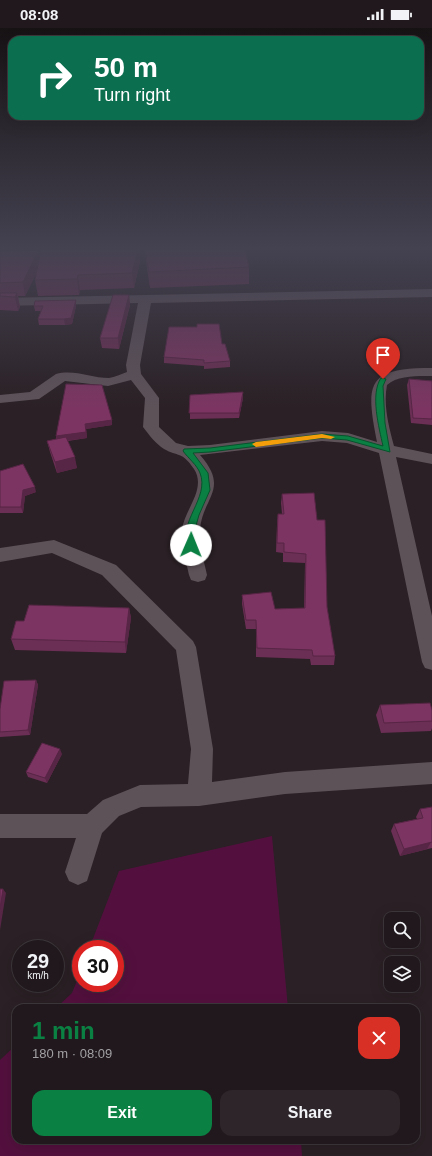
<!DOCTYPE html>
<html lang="en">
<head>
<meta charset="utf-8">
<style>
  body { margin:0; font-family:Arial,sans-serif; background:#2d2529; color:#f1f3f6; height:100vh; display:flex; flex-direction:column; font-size:15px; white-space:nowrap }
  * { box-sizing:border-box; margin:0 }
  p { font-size:13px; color:#a2a0a3 }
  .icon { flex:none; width:22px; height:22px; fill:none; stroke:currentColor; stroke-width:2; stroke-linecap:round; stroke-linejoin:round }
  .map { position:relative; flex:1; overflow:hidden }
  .details { position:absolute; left:12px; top:976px; width:408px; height:140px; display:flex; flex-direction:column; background:#20181c; border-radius:12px; box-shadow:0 4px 16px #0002,0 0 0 1px #3d373b }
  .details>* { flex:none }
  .banner { position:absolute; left:8px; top:8px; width:416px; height:84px; border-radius:12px; box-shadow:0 4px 16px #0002,0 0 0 1px #3d373b; background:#0b6e4f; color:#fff; overflow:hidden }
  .tools { position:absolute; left:384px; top:884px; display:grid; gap:8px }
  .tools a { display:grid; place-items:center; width:36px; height:36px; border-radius:8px; background:#20181c; box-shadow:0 4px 16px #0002,0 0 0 1px #3d373b; font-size:20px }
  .speed { position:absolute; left:12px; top:912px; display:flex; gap:8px; font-size:20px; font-weight:700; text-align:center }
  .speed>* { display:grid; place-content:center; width:52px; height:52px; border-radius:50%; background:#20181c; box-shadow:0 4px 16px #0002,0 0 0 1px #3d373b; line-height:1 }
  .speed small { font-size:10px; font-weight:400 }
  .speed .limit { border:6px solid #d22; background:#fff; color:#111 }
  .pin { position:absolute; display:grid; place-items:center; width:34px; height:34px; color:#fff; margin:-41px -17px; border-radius:50% 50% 50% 0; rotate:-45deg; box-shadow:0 0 4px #0007 }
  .pin .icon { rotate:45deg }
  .me { position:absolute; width:44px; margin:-22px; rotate:1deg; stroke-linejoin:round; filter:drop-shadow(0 0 3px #0008) }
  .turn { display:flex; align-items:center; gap:14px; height:84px; padding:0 20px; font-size:18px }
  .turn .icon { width:52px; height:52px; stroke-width:2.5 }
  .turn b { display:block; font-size:28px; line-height:34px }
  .round { display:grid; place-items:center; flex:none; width:42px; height:42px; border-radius:12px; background:#2d2529 }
  .overview { display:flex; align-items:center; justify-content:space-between; height:68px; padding:0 20px }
  h1 { font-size:24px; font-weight:700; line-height:30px; color:#0b8043 }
  .cta { display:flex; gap:8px; margin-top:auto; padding:8px 20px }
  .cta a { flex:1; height:46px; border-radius:12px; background:#0b8043; color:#fff; font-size:16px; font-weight:700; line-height:46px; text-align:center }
  .cta a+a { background:#2d2529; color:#f1f3f6 }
  .status { display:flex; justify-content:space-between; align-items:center; height:28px; padding:0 20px; background:#20181c; direction:ltr }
  .status svg { height:11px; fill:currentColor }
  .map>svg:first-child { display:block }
  .green { fill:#53103e }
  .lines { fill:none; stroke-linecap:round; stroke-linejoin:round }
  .street { fill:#5e5259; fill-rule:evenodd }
  .wall { fill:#6b2e54 }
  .shaded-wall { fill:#572545 }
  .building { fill:#7c3562; stroke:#572545 }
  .route { fill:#0b8043; stroke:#07532c }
  .slow { fill:#f59e0b }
</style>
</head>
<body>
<div class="status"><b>08:08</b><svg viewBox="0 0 49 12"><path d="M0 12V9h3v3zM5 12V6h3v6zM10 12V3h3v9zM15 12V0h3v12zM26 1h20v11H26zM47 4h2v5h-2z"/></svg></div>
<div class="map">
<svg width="432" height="1128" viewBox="0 0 432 1128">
  <rect width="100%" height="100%" fill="#2a2025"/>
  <path class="green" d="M272,808l16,172h-232l16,-15 9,-22v12h34v-34h-26l30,-78z
    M16,1017v95h285l1,16h-302v-96z"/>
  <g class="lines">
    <path class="street" d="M432,261v8l-281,6 -11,62 1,9 18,24v29l17,16 12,3 22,-1 112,-14 26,2 29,9c-12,-60 -10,-74 55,-74v8c-14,0 -34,-1 -45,9 -4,20 2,42 7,61l38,8v10l-36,-7 36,159v54l-7,-2 -3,-6 -43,-209 -32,-10 -25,-2 -122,14c30,34 3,42 0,74 -2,15 4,31 7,46l-2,5 -7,2 -7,-2 -2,-5c-3,-15 -8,-30 -7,-45 2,-20 25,-41 12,-61 -12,-18 -16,-12 -30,-20 -8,-5 -15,-14 -21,-22l2,-29 -14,-18 -23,6 -43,-5 -26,18 -39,4v-8l30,-3 26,-18c18,-5 35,4 53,4 6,-1 12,-4 18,-6l-1,-7 12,-62 -138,3v-8z
      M54,512l62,25 77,76 3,6 17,102 -1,33 73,-10 147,-10v22l-147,10 -86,12 -58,1 -22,9 -17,17 -15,48 -9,4 -9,-4 -4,-9 11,-34h-76v-24h87l16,-14 37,-15 48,-1 3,-35 -15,-99 -74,-75 -50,-22 -52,9v-14z"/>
  </g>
  <path class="wall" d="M41,222h99v11l-6,27 -54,2 -1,5 -41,1 -3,-16 2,-8 -12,24h-7l2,11 -2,4 -18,-1v-58l38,-1 2,8z
    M145,222h100l4,17v17l-99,4 -4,-27z
    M129,267l1,10 -11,44 -17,-1 -2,-10z
    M34,278h42l-4,18 -7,1h-26l-1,-6 3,-8h-6z
    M222,316l8,17v6l-26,2v-3l-40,-3v-6z
    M409,351l23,2v44l-21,-2 -4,-38z
    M243,364v6l-4,20 -49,1v-24z
    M112,392v5l-26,4 1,9 -19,3 9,27 -20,5 -7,-21 -3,-11 9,-2v-3z
    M0,443l36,21 -11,4 -2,17h-23z
    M314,465l13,114 8,49 -1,9h-23l-1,-6 -54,-2v-28h-10l-4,-25v-9l33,14 29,-1 1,-45 -22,-1v-9l-7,-1 1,-28 1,-10h4l-1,-11 1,-9z
    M129,580l2,10 -5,35 -111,-3 -4,-11 13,-18z
    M36,652l2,5 -8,50 -30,2v-28z
    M380,677l52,5v18l-1,3 -50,2 -5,-18z
    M62,726l-15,29 -19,-6 -2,-5z
    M432,779v41l-32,8 -9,-25 3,-7 23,-5 -1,-2 4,-8z"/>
  <path class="shaded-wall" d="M138,222h2v11l-6,27 -2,-15z
    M38,223l3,13 -16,32 -2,-14z
    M78,247l2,15 -1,5 -2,-16z
    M17,265l3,14 -2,4 -3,-14z
    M129,267l1,10 -11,44 -1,-11z
    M76,272v6l-4,18 -7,1 -1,-6z
    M243,364v6l-4,20v-5z
    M112,392v5l-26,4 1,9 -30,4 -1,-6 29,-12z
    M75,429l2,11 -20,5 -2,-11z
    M35,459l1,5 -11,4 -2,17 -2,-6 2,-17z
    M129,580l2,10 -5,35 -1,-11z
    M36,652l2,5 -8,50 -2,-5z
    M60,721l2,5 -15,29 -2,-5z
    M431,814l-4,7 -27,7 4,-7z
    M3,861l3,4 -6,37v-21z"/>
  <path class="building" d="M41,222h97l-6,23 -54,2 -1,4 -42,1z
    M145,222h100l4,17 -100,5z
    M38,223l-15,31 -23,1v-31z
    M0,265h17l-2,4 -15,-1z
    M113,267h16l-11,43h-18z
    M76,272l-5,18 -7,1h-26l5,-13h-9l1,-5z
    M197,296h22l3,20h3l5,17 -26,2v-3l-40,-3 5,-30h28z
    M409,351l23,2v38l-19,-1z
    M66,356l36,1 10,35 -27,4 1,8 -30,4z
    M243,364l-4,21h-50l1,-18z
    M66,409l9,20 -20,5 -8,-21z
    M23,436l12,23 -12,3 -2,17h-21v-36z
    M314,465l3,27h8l2,87 8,49h-22l-1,-6 -55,-2 -1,-28h-10l-4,-25 29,-3 4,17 30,-1 1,-54 -22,-2v-9h-7l1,-29h6l-2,-20z
    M29,577l100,3 -4,34 -114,-3 5,-18h8z
    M36,652l-8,50 -28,2v-23l4,-28z
    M430,675l2,7v11l-48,2 -4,-18z
    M42,715l18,6 -15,29 -19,-6z
    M432,779v35l-28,7 -10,-25 29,-6 -3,-9z
    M0,861h3l-3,20z"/>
  <linearGradient id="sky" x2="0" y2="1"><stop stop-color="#171214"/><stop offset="0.58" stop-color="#444251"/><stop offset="1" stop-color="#444251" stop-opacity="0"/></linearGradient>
  <rect width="432" height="380" fill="url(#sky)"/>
  <path class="route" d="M381,350l5,1 -3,7 2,37 5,29 -43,-12 -25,-2 -112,14 -17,1 15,20 2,17 -11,25 -4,14 1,16 -2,3h-6c-11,-26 22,-50 12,-75 -3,-8 -12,-15 -17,-22l1,-2 26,-1 112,-14 26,2 35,10c-4,-18 -13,-52 -2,-68z"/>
  <path class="slow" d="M322,406l13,3 -4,2 -9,-1 -66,9 -4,-3 4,-2z"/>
</svg>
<div class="tools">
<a><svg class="icon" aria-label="search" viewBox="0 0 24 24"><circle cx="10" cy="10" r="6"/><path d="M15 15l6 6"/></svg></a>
<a><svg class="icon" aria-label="layers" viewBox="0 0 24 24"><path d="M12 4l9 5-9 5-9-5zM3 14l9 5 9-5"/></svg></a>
</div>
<div class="speed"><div>29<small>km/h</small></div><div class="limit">30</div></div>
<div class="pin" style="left:383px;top:351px;background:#d93025"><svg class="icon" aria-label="arrive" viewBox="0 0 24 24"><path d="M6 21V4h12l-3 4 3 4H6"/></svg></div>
<svg class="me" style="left:191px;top:517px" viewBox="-20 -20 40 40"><circle r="19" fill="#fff"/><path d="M0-13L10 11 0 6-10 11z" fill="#0b8043"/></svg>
<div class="banner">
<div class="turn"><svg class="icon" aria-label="right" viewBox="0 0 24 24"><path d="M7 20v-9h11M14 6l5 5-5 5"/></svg><div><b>50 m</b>Turn right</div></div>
</div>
<section class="details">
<div class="overview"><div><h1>1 min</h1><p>180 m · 08:09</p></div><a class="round" style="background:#d93025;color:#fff"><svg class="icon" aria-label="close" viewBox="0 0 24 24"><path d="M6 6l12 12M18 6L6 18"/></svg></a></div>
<div class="cta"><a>Exit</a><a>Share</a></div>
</section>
</div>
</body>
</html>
